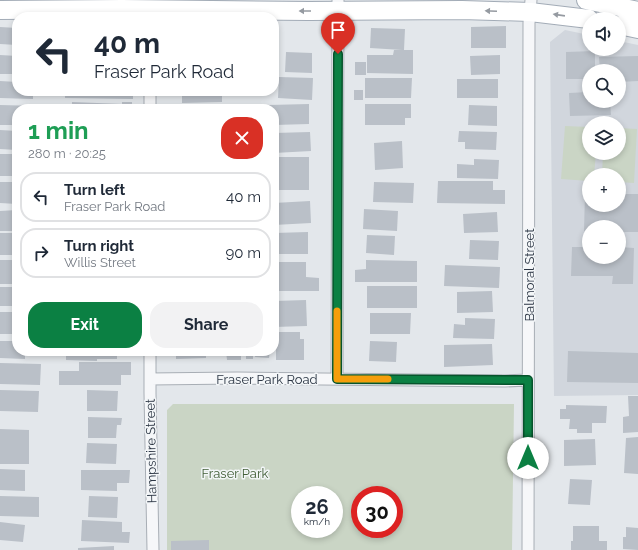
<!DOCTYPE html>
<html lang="en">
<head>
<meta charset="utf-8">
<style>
  body { margin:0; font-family:Raleway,sans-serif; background:#f2f2f3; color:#1f2937; height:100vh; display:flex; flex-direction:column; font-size:15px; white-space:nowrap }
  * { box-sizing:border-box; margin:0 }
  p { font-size:13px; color:#747a83 }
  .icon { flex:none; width:22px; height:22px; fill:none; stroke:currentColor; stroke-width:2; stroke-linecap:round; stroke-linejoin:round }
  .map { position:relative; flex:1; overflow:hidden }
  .sheet { position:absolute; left:12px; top:104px; width:267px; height:252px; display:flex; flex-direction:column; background:#fff; border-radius:16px; box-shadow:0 2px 6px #0003 }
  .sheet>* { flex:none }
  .banner { position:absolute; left:12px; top:12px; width:267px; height:84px; border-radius:16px; box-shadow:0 2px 6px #0003; background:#fff; color:#1f2937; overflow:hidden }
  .controls { position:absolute; left:582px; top:12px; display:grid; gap:8px }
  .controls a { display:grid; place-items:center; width:44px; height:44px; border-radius:50%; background:#fff; box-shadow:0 2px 6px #0003; font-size:20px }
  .speed { position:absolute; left:291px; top:486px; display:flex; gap:8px; font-size:20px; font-weight:700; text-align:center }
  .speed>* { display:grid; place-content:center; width:52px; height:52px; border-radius:50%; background:#fff; box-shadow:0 2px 6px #0003; line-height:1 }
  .speed small { font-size:10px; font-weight:400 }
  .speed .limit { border:6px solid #d22; background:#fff; color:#111 }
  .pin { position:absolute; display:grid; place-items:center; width:34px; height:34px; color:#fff; margin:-41px -17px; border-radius:50% 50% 50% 0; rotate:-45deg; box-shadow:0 0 4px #0007 }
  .pin .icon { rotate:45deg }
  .me { position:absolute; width:44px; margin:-22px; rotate:0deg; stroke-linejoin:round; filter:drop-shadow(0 0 3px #0008) }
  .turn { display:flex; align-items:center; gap:14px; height:84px; padding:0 16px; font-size:18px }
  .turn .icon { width:52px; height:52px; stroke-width:2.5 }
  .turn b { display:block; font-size:28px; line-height:34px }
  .round { display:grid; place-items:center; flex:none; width:42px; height:42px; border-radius:16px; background:#f2f2f3 }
  .overview { display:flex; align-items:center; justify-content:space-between; height:68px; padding:0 16px }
  h1 { font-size:24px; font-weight:700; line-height:30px; color:#1e9e55 }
  .action { display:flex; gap:8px; margin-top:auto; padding:8px 16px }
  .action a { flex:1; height:46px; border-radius:16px; background:#0b8043; color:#fff; font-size:16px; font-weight:700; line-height:46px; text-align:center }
  .action a+a { background:#f2f2f3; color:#1f2937 }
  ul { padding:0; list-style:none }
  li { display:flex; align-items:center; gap:12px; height:50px; margin:0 8px 6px; padding:0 8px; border:2px solid #e0e1e3; border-radius:16px }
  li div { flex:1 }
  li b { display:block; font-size:15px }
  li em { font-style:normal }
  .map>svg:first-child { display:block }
  .built { fill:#d1d6dd; fill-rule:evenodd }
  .green { fill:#cad5c5; fill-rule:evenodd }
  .building { fill:#bac0c8 }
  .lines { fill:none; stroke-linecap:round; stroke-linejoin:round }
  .minor-casing { stroke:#a8aeb5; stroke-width:13 }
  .primary-casing { stroke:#a3acb7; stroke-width:20 }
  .minor { stroke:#f6f7f9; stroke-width:11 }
  .primary { stroke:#fff; stroke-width:18 }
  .oneway { fill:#959aa1 }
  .route-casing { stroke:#07532c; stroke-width:10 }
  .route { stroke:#0b8043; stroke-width:7 }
  .slow { stroke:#f59e0b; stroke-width:7 }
  .labels { text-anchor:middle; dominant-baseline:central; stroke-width:3; stroke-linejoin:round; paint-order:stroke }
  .street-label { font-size:13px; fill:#2b3543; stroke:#f3f6f8 }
  .park-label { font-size:13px; fill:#425f38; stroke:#f3f6f8 }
</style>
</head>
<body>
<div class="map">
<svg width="638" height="550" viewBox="0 0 638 550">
  <rect width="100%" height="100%" fill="#e3e7eb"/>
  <path class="built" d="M565,30l24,5v14h30v-8l19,4v350l-84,1 -4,-354zM589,71h30v30h-30zM589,123h30v30h-30zM589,175h30v30h-30zM589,227h30v30h-30z"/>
  <path class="green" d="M565,126l24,1v26h7l-2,22h-5v6l-28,-2z
    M619,128l18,1 -3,54 -15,-1v-7h-17l1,-22h16z
    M173,404h341l-2,146h-345v-140zM300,495h34v34h-34zM360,495h34v34h-34z"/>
  <path class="building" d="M506,26v22h-35v-21z
    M0,27l17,1v17l-17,-1z
    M371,28l34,1 -1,21h9v24l-46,-1v-18h26l1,-5h8l-32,-2z
    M595,51v20h-6v8h-23v-27z
    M286,52l26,1v20l-27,-1z
    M0,55l17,1v18h-17z
    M500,55v19l-29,1 -1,-19z
    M638,56v25l-19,1v-11h-19l-1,-14z
    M355,62h11v13h-11z
    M279,77l34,1 -1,22 -34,-2z
    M365,78h47l-1,20h-46z
    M457,79h41v19h-41z
    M0,81l17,1v9h16v8l-33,-1z
    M354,90h9v10h-9z
    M65,91h68v8l-68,-1z
    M182,91h40v11l-40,1z
    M589,92v9h21l1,14 -41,1 -1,-23z
    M72,102l50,2v-2h10v7h-52l-8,-1z
    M309,104v20l-35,1v-16h-5v-4z
    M365,104h46v14h-6v7h-40z
    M0,105l39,1v3h-22v16h-17z
    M469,105l28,1v20l-29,-1z
    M229,106l1,3h-38v-1z
    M0,130l17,1v19l-17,-1z
    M459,131l38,1 -1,18 -31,-1v-7h-7z
    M310,132l1,19 -37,2v-20z
    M402,141l1,27 -28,2 -1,-27z
    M0,154h17v22h-17z
    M274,157h35v33h-35z
    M474,159l25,1 -1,19 -41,-1v-14l17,1z
    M438,181h55v9h12v14l-68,-1z
    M0,182h17v22l-17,-1z
    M374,182l40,1 -1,20 -40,-1z
    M585,193h4v12h30v-11h19v38h-19v-5h-30v5l-5,-1z
    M310,201l1,22 -37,2v-22z
    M364,209l34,2 -1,20 -34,-2z
    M17,210v21h-17v-20z
    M497,212l1,20 -34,1 -1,-19z
    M308,232v22h-34v-21z
    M0,233h17v22h-17z
    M367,235l28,1 -1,19 -28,-2z
    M470,240l29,1 -1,19 -29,-1z
    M572,247h17v10h30v-10l15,1 -1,36h-21l1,-8h-42z
    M0,260h17v24h-17z
    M366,260l51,1v21h-62v-12l11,-1z
    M274,262h32v15l13,1v13h-45z
    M445,265l55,2 -1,21 -55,-2z
    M367,286h50v22h-50z
    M0,287h17v19h-17z
    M492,291l1,21 -36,1v-21z
    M306,300l1,26 -33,1v-26z
    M0,312h17v22h-17z
    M370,313h41l-1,21h-40z
    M465,318l30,1 -1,20 -41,-1 1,-14 11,1z
    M276,332h24v7h4v21h-28z
    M0,341h17v10h8v8l-25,-1z
    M370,341l27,1 -1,20 -27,-1z
    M492,344l1,21 -49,2v-22z
    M66,351h51v8h-20v2l-31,-1z
    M176,351h30v7l-30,1z
    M226,351h15v9h-14z
    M246,351h7v8h-7z
    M256,351h14l-1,7 -14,-1z
    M568,351l70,2v30l-71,-1z
    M79,362h52v13h-10v10h-62v-14h20z
    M0,363l41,1 -1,21 -40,-1z
    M0,390l39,1 -1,21 -38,-1z
    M87,390l31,1 -1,20h-30z
    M628,396h10v36l-15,1v-16l6,-1z
    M566,405l41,1 -1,17h-14v10h-15v-4h-8l1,-10h-10v-10h6z
    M88,417l34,1 -1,7h-4l-1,13h-28z
    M0,429l29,1v34h-29z
    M638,437v37l-14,-1 2,-35z
    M595,439l1,26 -32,1v-26z
    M87,443l30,1 -1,20 -30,-1z
    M0,469l25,1v21l-25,-1z
    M81,470h49l-1,13h-12v8l-36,-1z
    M570,479l22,1 -2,25 -22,-1z
    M0,496l39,1v20l-39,-1z
    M89,496l29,1 -1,21 -29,-1z
    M82,520l40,2v10h8l-1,11 -48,-2z
    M0,522l25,3 -2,17 -23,-2z
    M573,526h26v15h8v9h-36v-9h2z
    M626,527l12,1v22l-15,-1v-12h3z
    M209,540v10h-38v-9z
    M114,546v4h-36v-2z"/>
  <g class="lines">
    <g class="minor-casing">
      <path id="minor" d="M150,91v18
        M150,351v42l3,157
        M150,379l87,-1 268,3 23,-1
        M337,379l1,-379
        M528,550l1,-527 2,-23"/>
    </g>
    <g class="primary-casing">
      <path id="primary" d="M586,0l52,11
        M0,10l122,-1 187,2 153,-1 68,2 59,7
        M619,25l19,4"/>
    </g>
    <use href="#minor" class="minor"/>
    <use href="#primary" class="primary"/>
  </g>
  <defs><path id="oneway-solid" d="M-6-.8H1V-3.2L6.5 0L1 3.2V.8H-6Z"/></defs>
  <g class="oneway">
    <use href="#oneway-solid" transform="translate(305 11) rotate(-180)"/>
    <use href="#oneway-solid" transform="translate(491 11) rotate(-178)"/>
    <use href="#oneway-solid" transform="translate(559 15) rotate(-172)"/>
  </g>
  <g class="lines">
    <g class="route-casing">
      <path id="route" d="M338,54l-1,325 169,1h22v78"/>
    </g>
    <use href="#route" class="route"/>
    <path class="slow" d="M337,311v68h51"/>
  </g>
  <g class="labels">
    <g class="street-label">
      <text transform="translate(529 275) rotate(-90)">Balmoral Street</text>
      <text x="267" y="379">Fraser Park Road</text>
      <text transform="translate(151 451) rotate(-91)">Hampshire Street</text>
    </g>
    <g class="park-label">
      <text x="235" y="473">Fraser Park</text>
    </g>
  </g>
</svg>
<div class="controls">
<a><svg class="icon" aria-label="sound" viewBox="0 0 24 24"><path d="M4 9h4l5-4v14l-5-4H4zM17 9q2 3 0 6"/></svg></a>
<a><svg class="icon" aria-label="search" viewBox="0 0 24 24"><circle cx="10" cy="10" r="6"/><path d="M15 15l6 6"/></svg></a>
<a><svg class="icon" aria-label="layers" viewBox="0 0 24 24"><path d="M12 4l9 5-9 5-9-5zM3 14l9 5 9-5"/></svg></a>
<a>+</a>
<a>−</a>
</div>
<div class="speed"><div>26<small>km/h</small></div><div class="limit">30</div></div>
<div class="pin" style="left:338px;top:54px;background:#d93025"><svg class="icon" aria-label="arrive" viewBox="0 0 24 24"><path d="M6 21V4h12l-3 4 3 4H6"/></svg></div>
<svg class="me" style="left:528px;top:458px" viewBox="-20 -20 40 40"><circle r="19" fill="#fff"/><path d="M0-13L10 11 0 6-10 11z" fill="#0b8043"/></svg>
<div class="banner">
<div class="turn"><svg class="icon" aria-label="left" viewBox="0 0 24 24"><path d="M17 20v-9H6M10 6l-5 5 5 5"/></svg><div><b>40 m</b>Fraser Park Road</div></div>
</div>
<section class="sheet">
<div class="overview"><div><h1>1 min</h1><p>280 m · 20:25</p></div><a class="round" style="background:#d93025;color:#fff"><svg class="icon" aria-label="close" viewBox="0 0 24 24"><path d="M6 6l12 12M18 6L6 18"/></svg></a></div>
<ul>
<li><svg class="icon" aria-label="left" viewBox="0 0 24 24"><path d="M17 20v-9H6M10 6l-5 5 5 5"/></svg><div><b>Turn left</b><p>Fraser Park Road</p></div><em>40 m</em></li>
<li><svg class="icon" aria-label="right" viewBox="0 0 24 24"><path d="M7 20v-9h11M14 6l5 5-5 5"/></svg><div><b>Turn right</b><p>Willis Street</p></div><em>90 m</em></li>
</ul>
<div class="action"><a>Exit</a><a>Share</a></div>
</section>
</div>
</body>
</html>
